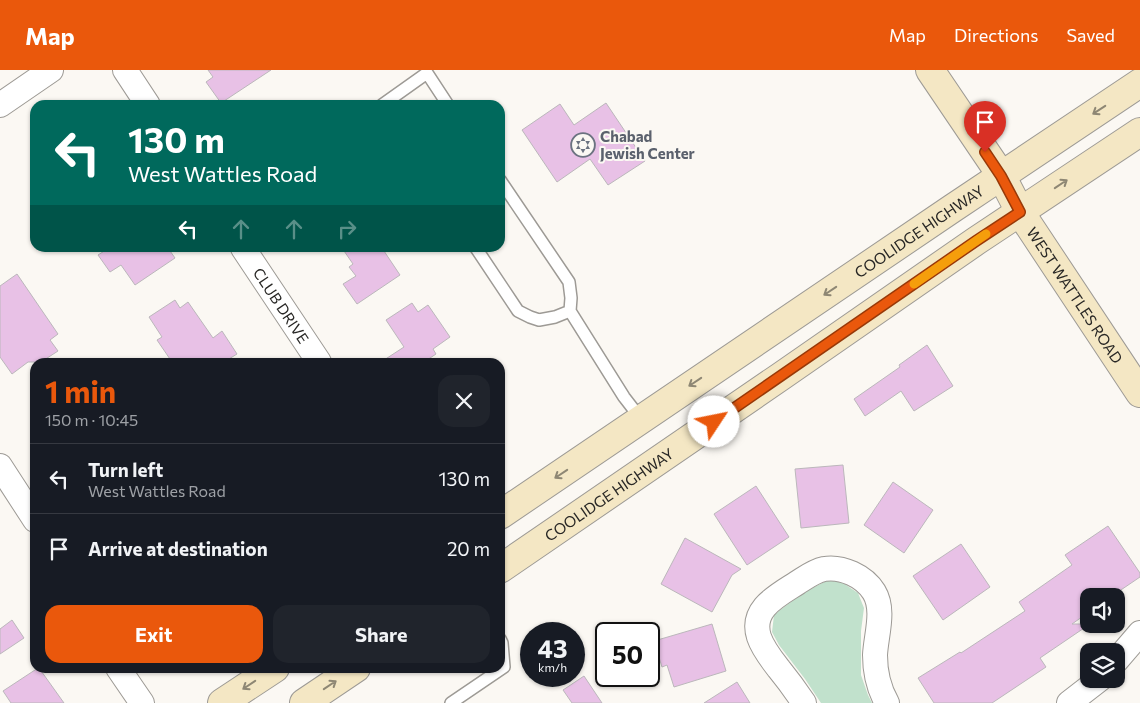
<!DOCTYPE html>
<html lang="en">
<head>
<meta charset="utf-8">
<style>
  body { margin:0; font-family:Commissioner,sans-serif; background:#20242c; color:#f1f3f6; height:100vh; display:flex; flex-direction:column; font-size:19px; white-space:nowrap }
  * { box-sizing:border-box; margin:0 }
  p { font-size:16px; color:#9ea1a6 }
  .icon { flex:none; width:28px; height:28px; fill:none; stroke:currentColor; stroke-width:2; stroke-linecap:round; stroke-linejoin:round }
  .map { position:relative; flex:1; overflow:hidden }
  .panel { position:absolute; left:30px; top:288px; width:475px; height:315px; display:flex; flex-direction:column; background:#171b24; border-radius:15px; box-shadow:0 1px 4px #0004 }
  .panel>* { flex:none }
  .top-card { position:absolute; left:30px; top:30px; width:475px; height:152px; border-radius:15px; box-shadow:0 1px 4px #0004; background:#00695c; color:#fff; overflow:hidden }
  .buttons { position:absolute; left:1080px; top:518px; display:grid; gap:10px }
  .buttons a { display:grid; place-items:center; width:45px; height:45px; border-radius:10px; background:#171b24; box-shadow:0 1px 4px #0004; font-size:25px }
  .speed { position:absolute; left:520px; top:552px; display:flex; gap:10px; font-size:25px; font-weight:700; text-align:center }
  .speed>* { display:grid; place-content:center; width:65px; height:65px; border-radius:50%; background:#171b24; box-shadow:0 1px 4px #0004; line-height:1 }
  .speed small { font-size:12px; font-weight:400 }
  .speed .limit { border:2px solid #111; border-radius:8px; background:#fff; color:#111 }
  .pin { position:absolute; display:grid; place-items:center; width:42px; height:42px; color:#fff; margin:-51px -21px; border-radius:50% 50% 50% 0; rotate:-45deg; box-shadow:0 0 5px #0007 }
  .pin .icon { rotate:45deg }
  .me { position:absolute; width:55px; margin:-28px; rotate:56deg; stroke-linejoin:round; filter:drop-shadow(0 0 4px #0008) }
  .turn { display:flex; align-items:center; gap:18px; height:105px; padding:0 15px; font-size:22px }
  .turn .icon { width:65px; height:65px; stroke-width:2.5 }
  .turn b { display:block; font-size:35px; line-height:42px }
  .lanes { display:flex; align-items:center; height:48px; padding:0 15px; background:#0003; justify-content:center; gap:25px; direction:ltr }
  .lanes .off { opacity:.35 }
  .round { display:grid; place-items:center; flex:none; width:52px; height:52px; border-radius:15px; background:#20242c }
  .head { display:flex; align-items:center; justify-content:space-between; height:85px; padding:0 15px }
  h1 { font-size:30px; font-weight:700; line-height:38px; color:#ea580c }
  .cta { display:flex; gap:10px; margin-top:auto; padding:10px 15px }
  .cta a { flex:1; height:58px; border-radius:15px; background:#ea580c; color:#fff; font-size:20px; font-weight:700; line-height:58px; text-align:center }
  .cta a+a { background:#20242c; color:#f1f3f6 }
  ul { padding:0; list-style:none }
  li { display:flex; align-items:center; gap:15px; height:70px; padding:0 15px; border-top:1px solid #363941 }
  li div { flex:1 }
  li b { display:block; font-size:19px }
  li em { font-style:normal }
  header { display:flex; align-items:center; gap:30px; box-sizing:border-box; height:70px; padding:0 25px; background:#ea580c; color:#fff }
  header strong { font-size:24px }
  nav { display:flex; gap:28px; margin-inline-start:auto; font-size:18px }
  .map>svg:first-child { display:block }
  .green { fill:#c1e1cc }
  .building { fill:#e8c1e6; stroke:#bbb7bb }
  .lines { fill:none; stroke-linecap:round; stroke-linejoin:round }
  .lane-casing { stroke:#9d9a95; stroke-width:14 }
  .street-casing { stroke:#9d9a95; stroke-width:26 }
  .secondary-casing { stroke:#9d9a95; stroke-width:30 }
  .lane { stroke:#fff; stroke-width:11 }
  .street { stroke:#fff; stroke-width:24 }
  .secondary { stroke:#f4e7c4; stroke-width:28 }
  .oneway { stroke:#8e8774 }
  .route-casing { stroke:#983908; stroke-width:12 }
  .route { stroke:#ea580c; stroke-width:9 }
  .slow { stroke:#f59e0b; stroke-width:9 }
  .labels { text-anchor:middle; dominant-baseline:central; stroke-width:4; stroke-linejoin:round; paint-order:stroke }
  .worship-label { font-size:15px; font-weight:bold; fill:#5b616d; stroke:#fbf8f3; text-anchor:start }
  .street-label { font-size:15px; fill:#282725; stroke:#fbf8f3 }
</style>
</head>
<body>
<header>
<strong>Map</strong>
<nav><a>Map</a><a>Directions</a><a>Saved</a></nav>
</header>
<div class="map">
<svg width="1140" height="633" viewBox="0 0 1140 633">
  <rect width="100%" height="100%" fill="#fbf8f3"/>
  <path class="green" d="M829,510l14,3 15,10 6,15 -3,23v44l7,20 4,8h-51l-16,-24 -26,-34 -7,-13 2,-17c17,-14 34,-26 55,-35z"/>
  <path class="building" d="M208,0h63l-50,33 -15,-21 7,-5z
    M606,33l39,58 -37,24 -18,-26 -33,23 -35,-52 38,-26 14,21z
    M109,178h59l7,10 -40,27 -14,-20 -11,7 -12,-17z
    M342,178h40l18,27 -43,29 -14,-20 13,-8 -7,-9 4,-3z
    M17,204l41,60 -8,6 8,11 -17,11h-13l-16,12 -12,-17v-71z
    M175,230l5,8 8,-6 25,36 9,-7 15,23 -13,8h-52l-15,-22 5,-3 -13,-20z
    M412,233l6,9 10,-7 22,32 -17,12 3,5 -12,8h-43l23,-15 -18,-27z
    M927,275l26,41 -39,25 -13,-20 -36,25 -11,-17 46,-32 -1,-2z
    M843,395l6,58 -48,5 -6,-59z
    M893,412l40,28 -29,43 -40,-28z
    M756,416l33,51 -42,28 -33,-51z
    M1108,456l32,47v4l-28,19h-23v16l-17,12h18l-50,34 6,9 -54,36h-58l-16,-25 42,-26 1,1 64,-42 -6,-9 53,-37 -7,-10z
    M685,468l56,31 -9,6 -20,37 -51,-28z
    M961,474l29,43 -47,33 -30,-44z
    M12,550l12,18 -24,16v-25z
    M712,554l14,47 -52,16 -7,-22 -5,2 -8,-26z
    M38,598h1l25,35h-53l-8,-12z
    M584,606l18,27h-30l-9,-13z
    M737,612l13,21h-46z"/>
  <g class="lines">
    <g class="lane-casing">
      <path id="lane" d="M382,35l45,-32 21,32
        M500,110l69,102 2,16 -1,13 54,86 17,22
        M476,178l42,63 12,6 9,3 16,-3 15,-6
        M451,633l53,-36 -2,-24 -2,-4"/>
    </g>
    <g class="street-casing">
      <g id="street">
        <path d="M125,0l23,35"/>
        <path d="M0,35l51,-35"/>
        <path id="s1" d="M243,178l76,114"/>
        <path d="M0,396l35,54"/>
        <path d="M1116,591l24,-28"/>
        <path d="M118,598l24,35"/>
        <path d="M804,633c-8,-12 -16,-23 -25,-34 -7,-9 -16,-20 -20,-32 -9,-28 18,-41 38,-54 8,-5 17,-12 27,-14 18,-3 40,7 50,23 11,18 2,43 1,63 0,16 4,34 12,48"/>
        <path d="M1069,633l31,-24"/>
      </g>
    </g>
    <g class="secondary-casing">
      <g id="secondary">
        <path id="s2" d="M930,0l71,105 19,37 120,181"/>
        <path id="s3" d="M500,445l453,-307 187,-125"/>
        <path id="s4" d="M500,499l280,-192 196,-136 164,-109"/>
        <path d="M222,633l53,-35"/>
        <path d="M304,633l52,-35"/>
      </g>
    </g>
    <use href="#lane" class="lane"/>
    <use href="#street" class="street"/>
    <use href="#secondary" class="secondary"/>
  </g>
  <defs><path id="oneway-shaft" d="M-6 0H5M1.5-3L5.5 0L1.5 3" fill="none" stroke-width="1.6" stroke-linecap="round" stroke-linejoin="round" transform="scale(1.25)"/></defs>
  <g class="oneway">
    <use href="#oneway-shaft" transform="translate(1099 40) rotate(147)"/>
    <use href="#oneway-shaft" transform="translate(1061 114) rotate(-34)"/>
    <use href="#oneway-shaft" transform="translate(830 221) rotate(146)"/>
    <use href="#oneway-shaft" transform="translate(695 312) rotate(146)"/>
    <use href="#oneway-shaft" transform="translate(561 404) rotate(146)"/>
    <use href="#oneway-shaft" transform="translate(249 615) rotate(146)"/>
    <use href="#oneway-shaft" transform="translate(330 615) rotate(-34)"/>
  </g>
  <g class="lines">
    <g class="route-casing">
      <path id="route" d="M714,352l262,-181 44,-29 -19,-36 -16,-24"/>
    </g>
    <use href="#route" class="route"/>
    <path class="slow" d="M914,214l72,-50"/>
  </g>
  <defs>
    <g id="synagogue-ring" transform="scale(1.25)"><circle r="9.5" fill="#fbf8f3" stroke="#6b7280" stroke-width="1.5"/><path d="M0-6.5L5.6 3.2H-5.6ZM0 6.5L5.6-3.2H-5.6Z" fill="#6b7280"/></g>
  </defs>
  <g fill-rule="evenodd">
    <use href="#synagogue-ring" x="583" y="75"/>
  </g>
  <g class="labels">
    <g class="worship-label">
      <text x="600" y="66">Chabad<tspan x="600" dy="17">Jewish Center</tspan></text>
    </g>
    <g class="street-label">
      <text stroke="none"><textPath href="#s3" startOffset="506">COOLIDGE HIGHWAY</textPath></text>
      <text stroke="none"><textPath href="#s2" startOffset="268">WEST WATTLES ROAD</textPath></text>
      <text stroke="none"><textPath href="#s1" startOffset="69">CLUB DRIVE</textPath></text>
      <text stroke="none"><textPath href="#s4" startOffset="132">COOLIDGE HIGHWAY</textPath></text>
    </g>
  </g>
</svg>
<div class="buttons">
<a><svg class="icon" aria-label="sound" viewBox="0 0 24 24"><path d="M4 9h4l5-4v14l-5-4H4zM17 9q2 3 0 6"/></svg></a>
<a><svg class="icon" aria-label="layers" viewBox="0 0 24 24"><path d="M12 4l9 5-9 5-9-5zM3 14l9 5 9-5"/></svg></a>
</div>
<div class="speed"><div>43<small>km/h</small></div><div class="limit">50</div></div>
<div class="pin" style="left:985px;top:82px;background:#d93025"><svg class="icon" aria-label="arrive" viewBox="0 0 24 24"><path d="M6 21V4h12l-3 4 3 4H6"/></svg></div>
<svg class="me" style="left:714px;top:352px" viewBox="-20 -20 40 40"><circle r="19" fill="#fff"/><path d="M0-13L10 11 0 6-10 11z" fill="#ea580c"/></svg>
<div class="top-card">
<div class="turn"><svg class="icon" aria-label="left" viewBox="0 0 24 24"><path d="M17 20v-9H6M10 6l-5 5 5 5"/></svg><div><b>130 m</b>West Wattles Road</div></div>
<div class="lanes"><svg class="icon" aria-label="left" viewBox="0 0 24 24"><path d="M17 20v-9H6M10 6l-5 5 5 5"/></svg><svg class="icon off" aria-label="ahead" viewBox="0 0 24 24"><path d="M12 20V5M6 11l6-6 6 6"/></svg><svg class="icon off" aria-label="ahead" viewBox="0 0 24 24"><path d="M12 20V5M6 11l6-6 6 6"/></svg><svg class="icon off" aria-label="right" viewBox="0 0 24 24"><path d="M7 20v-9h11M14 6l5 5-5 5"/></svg></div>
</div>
<section class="panel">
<div class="head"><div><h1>1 min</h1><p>150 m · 10:45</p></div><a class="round"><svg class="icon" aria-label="close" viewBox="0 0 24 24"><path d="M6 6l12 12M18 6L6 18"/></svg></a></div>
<ul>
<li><svg class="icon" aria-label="left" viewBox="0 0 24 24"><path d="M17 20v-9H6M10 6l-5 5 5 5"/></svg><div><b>Turn left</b><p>West Wattles Road</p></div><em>130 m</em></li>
<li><svg class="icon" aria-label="arrive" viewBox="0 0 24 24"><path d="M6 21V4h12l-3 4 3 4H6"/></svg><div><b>Arrive at destination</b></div><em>20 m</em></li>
</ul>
<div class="cta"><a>Exit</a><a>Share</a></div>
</section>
</div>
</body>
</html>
